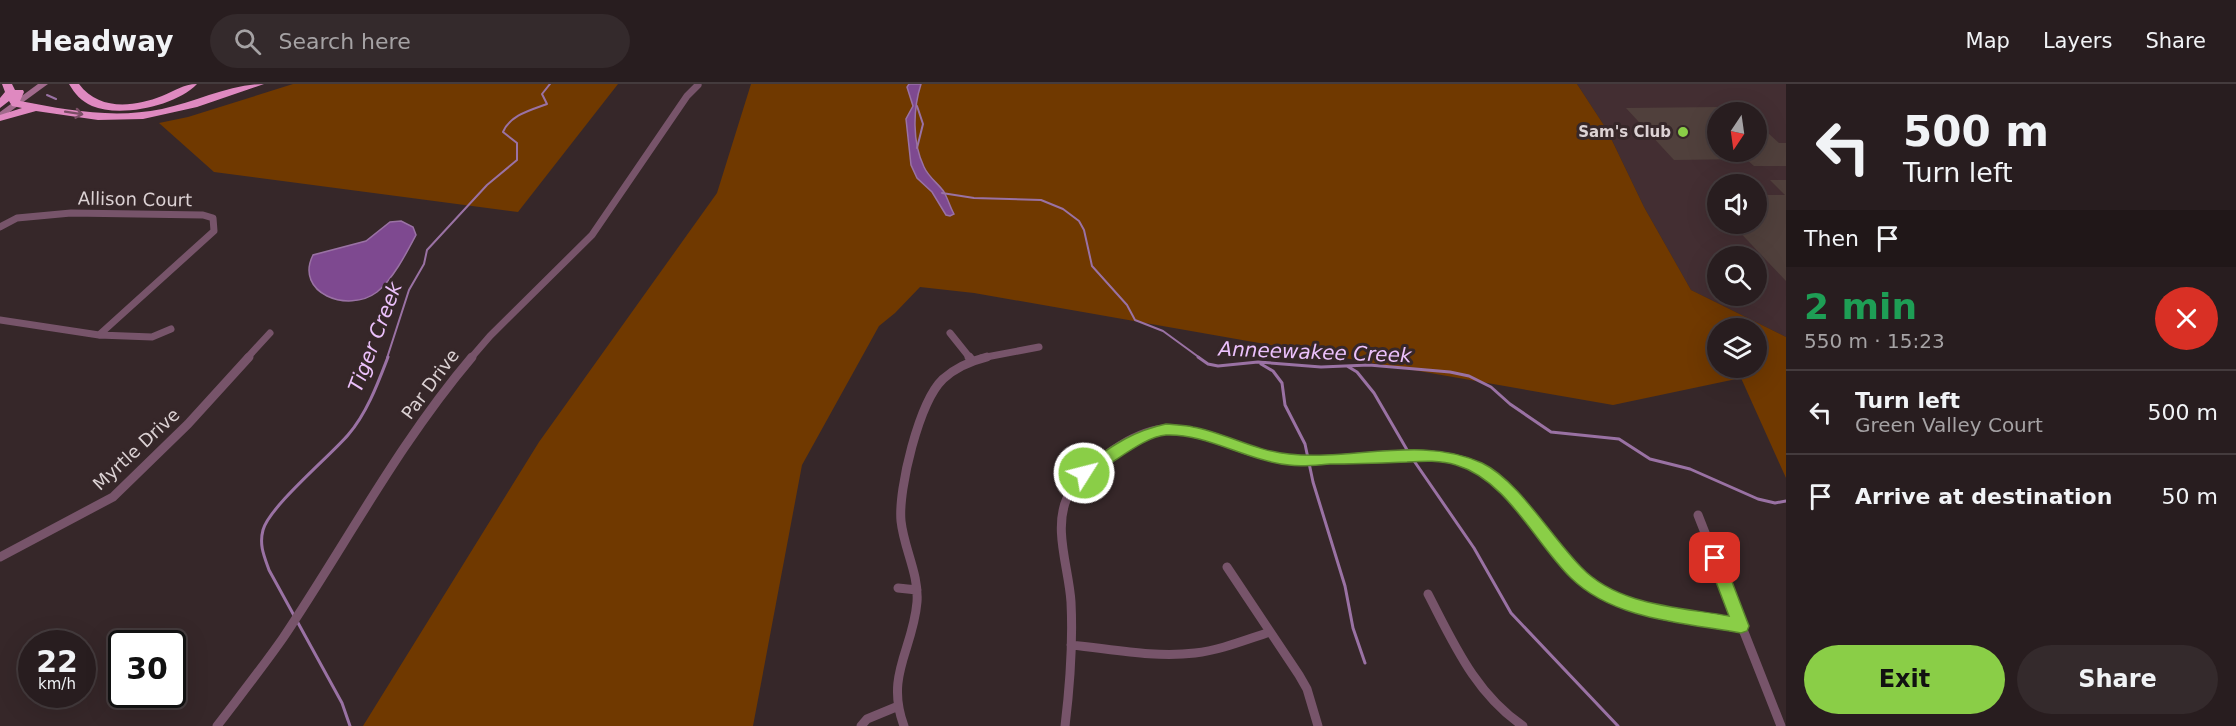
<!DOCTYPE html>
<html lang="en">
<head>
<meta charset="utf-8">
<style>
  body { margin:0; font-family:"DejaVu Sans",sans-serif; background:#342a2c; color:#f1f3f6; height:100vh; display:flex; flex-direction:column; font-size:22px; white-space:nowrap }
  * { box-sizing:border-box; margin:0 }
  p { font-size:20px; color:#a5a2a4 }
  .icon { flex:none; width:33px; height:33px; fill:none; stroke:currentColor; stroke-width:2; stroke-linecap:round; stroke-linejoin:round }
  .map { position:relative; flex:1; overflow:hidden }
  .sheet { display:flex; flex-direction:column; background:#281d1f; width:450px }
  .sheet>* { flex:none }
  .top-card { background:#281d1f; color:#f1f3f6; overflow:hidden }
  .needle { width:39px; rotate:193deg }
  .tools { position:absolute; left:1707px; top:18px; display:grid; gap:12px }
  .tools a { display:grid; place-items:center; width:60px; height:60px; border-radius:50%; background:#281d1f; box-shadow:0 6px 24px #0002,0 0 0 2px #443b3d; font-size:30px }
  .speed { position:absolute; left:18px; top:546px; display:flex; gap:12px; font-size:30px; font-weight:700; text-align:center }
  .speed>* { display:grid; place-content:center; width:78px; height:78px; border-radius:50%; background:#281d1f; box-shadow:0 6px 24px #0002,0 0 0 2px #443b3d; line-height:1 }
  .speed small { font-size:15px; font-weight:400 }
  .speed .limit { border:3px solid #111; border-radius:9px; background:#fff; color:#111 }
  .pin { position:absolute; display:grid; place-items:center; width:51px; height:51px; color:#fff; margin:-26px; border-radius:12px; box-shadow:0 3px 9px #0006 }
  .me { position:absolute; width:66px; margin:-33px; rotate:54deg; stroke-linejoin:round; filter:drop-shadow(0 0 4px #0008) }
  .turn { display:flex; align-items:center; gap:21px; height:126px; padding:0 18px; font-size:27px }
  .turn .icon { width:78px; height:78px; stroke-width:2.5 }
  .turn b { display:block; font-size:42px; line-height:51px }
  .then { display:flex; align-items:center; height:57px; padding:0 18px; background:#0003; gap:12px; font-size:22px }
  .round { display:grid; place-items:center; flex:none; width:63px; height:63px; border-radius:32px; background:#342a2c }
  .summary { display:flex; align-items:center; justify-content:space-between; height:102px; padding:0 18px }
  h1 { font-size:36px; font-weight:700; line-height:45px; color:#1e9e55 }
  .primary-button { display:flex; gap:12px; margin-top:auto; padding:12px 18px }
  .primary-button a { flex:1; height:69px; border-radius:36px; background:#8ace47; color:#111; font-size:24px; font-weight:700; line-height:69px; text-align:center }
  .primary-button a+a { background:#342a2c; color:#f1f3f6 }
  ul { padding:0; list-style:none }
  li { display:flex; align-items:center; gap:18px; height:84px; padding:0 18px; border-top:2px solid #443b3d }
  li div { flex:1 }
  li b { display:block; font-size:22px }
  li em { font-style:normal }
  header { display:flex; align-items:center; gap:36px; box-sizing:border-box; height:84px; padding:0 30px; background:#281d1f; border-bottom:2px solid #443b3d }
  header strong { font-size:28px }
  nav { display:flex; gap:33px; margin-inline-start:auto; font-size:21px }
  .search { width:420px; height:54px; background:#342a2c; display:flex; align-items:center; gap:15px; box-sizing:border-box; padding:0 21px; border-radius:33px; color:#a5a2a4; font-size:22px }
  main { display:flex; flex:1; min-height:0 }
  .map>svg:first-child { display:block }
  .built { fill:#432e32; fill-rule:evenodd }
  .green { fill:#703900; fill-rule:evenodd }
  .water { fill:#7e4990; stroke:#9a72a4; stroke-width:1.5 }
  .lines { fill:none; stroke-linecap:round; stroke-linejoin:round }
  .stream-far1 { stroke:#9a72a4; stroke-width:2 }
  .stream { stroke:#9a72a4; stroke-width:3 }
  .building { fill:#50403c }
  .street-far1 { stroke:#77546a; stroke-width:7 }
  .street { stroke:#77546a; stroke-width:9 }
  .secondary { fill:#a16a8c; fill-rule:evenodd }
  .highway { fill:#df89c0; fill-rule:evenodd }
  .oneway { stroke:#7a4e65 }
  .route { fill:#8ace47; stroke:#5a862e; stroke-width:1.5 }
  .poi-dot { fill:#8ace47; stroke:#362729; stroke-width:2 }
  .labels { text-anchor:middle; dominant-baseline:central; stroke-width:6; stroke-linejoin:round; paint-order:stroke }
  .far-poi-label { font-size:15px; font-weight:bold; fill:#dcd2d4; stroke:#362729; text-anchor:end }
  .street-label { font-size:18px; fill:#dcd2d4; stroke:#362729 }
  .water-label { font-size:20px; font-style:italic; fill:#ecc1fc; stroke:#362729 }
</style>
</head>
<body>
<header>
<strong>Headway</strong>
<div class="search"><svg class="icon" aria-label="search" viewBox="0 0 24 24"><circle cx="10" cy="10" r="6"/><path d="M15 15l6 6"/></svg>Search here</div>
<nav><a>Map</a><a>Layers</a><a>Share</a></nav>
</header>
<main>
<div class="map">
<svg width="1786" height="642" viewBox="0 0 1786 642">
  <rect width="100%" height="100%" fill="#362729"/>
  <path class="built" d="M1577,0h209v253l-95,-47 -47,-83 -37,-77zM1718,28h38v40h-38zM1718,100h38v40h-38zM1718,172h38v40h-38z"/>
  <path class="green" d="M293,0h325l-100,128 -304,-40 -55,-49 29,-6z
    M751,0h826l30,46 37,77 47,83 95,47v141l-45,-100 -128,27 -639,-112 -54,-6 -25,26 -16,13 -77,139 -49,261h-390l176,-284 178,-249zM1718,244h38v40h-38z"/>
  <path class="water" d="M909,0h12c-8,25 -9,58 3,83 5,11 15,17 20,25 4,7 6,15 10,22l-4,2 -4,-1 -14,-23 -15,-14 -6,-13 -5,-46 7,-13 -6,-19z
    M401,137l12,6 3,8c-10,19 -23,44 -39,57 -29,22 -83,1 -64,-37l53,-14 24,-19z"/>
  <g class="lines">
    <path class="stream-far1" d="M47,11l9,4
      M917,22l6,18 -6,24
      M942,109l32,5 67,2 22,9 16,12 5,9 8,36 35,39 8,15 28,11 37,27
      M387,274l22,-68 15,-26 3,-14 60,-65 30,-25v-17l-14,-11c7,-17 28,-22 44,-28l-5,-10 8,-10"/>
    <path class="stream" d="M1198,273l10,7 10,2 40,-4 63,5 48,-2 81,7 19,4 22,11 19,17 41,28 68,7 31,20 40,10 68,30 17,4 11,-2
      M1261,280l12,7 9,12 3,22 20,39 8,38 32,104 8,42 12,35
      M1347,282l10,6 17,21 36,62 64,93 37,65 107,113
      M350,642l-8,-23 -73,-133c-5,-14 -10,-25 -6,-40 6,-23 67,-74 85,-95 19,-22 30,-52 40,-78"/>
  </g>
  <path class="building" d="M1718,23v45h38v-30l23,21h7v23h-32l-8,-7 -72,1 -48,-52z
    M1770,96h16v101l-54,-57h24v-29h29z"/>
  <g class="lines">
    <path class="street-far1" d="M0,143l17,-9 54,-5 132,2 10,3 1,13 -115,104
      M0,236l99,15 53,2 19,-8
      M950,249l20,25
      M247,274l23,-25
      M471,274l19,-22 102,-101 95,-139 11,-11
      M981,274l58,-11"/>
    <path class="street" d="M969,273l3,4
      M1698,431l83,211
      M0,473l113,-60 75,-73 61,-67
      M1227,483l72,108 8,14 11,37
      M898,504l19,2
      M1428,510c26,50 47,99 95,132
      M1071,561c41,4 83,13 124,8 26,-3 50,-13 75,-21
      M217,642c22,-29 45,-58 66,-88 63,-94 116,-195 189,-281
      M861,642l6,-7 29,-12
      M904,642c-19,-51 9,-76 13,-124 2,-28 -13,-53 -16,-81 -3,-32 18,-119 42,-142 12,-11 28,-18 44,-22
      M1065,642c5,-41 8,-83 6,-124 -2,-33 -18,-73 -4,-104 12,-28 60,-62 90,-68 36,-8 86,25 125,29 59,7 133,-18 188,5 49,21 69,76 107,110 44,40 108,43 164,52"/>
    <path class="secondary" d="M38,0h10l-48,35v-7z"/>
    <path class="highway" d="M2,0h10l3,6h8l1,2 -4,9c47,9 93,18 142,8 34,-7 68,-25 102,-25l-67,23 -54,12 -45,1 -62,-9 -36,10v-6l22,-7 -10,-2 -3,-5 -9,7v-10l5,-6z
      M69,0h10c20,27 55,23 83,12 13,-5 21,-12 35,-12 -21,22 -77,34 -105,22 -11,-5 -17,-12 -23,-22z"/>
  </g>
  <defs><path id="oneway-shaft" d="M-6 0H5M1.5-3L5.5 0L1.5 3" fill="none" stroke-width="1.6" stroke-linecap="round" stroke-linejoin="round" transform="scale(1.5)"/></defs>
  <use class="oneway" href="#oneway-shaft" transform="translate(74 29) rotate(9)"/>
  <path class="route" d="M1166,340c9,1 18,1 27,3 33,6 62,24 96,27 63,7 132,-19 193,9 36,17 70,75 99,104 37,39 99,40 148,49l-22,-58 3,-5 5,-2 6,2 28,73 -2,5 -6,2c-56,-10 -127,-13 -170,-55 -36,-35 -64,-98 -115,-113 -15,-5 -33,-4 -49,-3 -26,1 -52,2 -77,2 -14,1 -28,3 -41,1 -41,-4 -84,-32 -123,-30 -27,1 -72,47 -87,42l-2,-4 2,-4c31,-21 50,-37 87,-45z"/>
  <circle class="poi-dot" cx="1683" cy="48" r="6"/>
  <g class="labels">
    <g class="far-poi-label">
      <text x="1671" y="48">Sam's Club</text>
    </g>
    <g class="street-label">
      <text transform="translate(135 115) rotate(1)">Allison Court</text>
      <text transform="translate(430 300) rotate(-53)">Par Drive</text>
      <text transform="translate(136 365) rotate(-43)">Myrtle Drive</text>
    </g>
    <g class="water-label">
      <text transform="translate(375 253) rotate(-69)">Tiger Creek</text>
      <text transform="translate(1315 268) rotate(2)">Anneewakee Creek</text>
    </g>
  </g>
</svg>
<div class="tools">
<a><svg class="needle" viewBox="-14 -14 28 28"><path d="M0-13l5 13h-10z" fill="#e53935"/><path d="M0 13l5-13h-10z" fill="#a5a2a4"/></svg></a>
<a><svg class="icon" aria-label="sound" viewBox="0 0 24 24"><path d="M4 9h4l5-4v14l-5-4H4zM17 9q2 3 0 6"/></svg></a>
<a><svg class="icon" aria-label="search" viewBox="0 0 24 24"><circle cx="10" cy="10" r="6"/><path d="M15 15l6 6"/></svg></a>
<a><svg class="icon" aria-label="layers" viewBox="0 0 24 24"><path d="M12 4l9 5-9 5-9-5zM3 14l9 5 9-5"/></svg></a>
</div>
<div class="speed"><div>22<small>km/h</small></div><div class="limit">30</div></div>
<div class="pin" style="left:1715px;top:474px;background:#d93025"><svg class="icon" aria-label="arrive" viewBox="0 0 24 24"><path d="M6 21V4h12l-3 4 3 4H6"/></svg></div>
<svg class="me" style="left:1084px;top:389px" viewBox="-20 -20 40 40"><circle r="17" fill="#8ace47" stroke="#fff" stroke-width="3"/><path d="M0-11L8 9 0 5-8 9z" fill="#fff"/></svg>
</div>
<section class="sheet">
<div class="top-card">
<div class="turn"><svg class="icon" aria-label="left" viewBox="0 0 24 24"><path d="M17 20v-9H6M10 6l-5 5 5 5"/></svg><div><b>500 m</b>Turn left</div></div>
<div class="then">Then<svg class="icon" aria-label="arrive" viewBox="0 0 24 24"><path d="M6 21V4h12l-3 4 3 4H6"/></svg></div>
</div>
<div class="summary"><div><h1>2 min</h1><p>550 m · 15:23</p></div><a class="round" style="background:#d93025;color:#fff"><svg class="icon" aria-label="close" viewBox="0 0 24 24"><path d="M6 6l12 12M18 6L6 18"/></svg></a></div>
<ul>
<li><svg class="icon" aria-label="left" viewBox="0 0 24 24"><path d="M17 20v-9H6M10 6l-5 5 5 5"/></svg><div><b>Turn left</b><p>Green Valley Court</p></div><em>500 m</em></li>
<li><svg class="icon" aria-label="arrive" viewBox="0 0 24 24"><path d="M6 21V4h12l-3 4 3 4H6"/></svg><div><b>Arrive at destination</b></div><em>50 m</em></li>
</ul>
<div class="primary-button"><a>Exit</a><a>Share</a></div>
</section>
</main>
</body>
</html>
